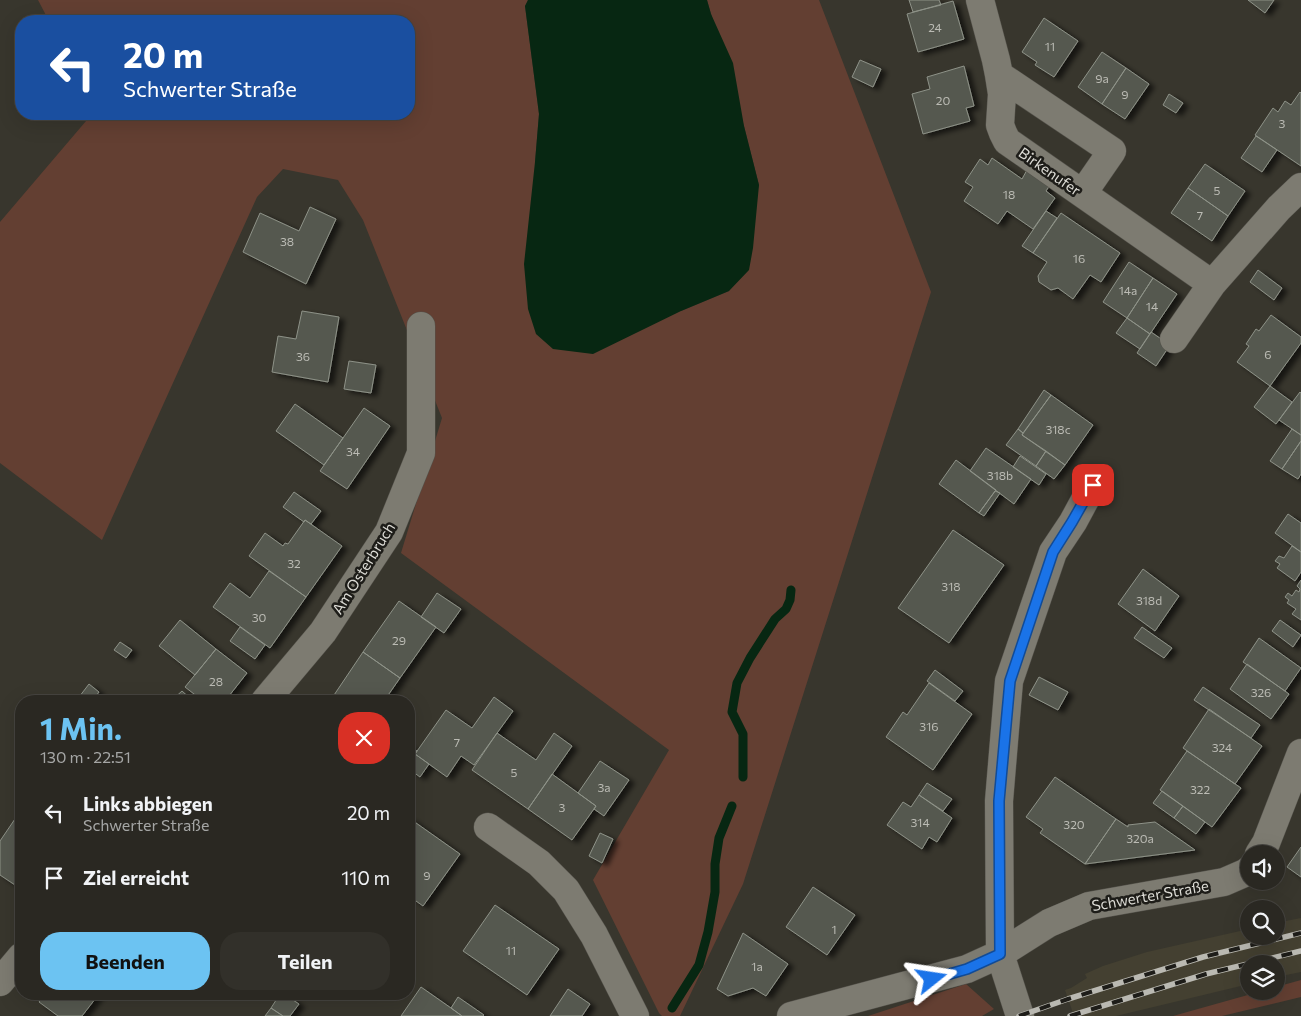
<!DOCTYPE html>
<html lang="de">
<head>
<meta charset="utf-8">
<style>
  body { margin:0; font-family:Commissioner,sans-serif; background:#32302a; color:#f1f3f6; height:100vh; display:flex; flex-direction:column; font-size:19px; white-space:nowrap }
  * { box-sizing:border-box; margin:0 }
  p { font-size:16px; color:#a5a6a5 }
  .icon { flex:none; width:28px; height:28px; fill:none; stroke:currentColor; stroke-width:2; stroke-linecap:round; stroke-linejoin:round }
  .map { position:relative; flex:1; overflow:hidden }
  .drawer { position:absolute; left:15px; top:695px; width:400px; height:305px; display:flex; flex-direction:column; background:#2a2822; border-radius:20px; box-shadow:0 5px 20px #0002,0 0 0 1px #464440 }
  .drawer>* { flex:none }
  .hud { position:absolute; left:15px; top:15px; width:400px; height:105px; border-radius:20px; box-shadow:0 5px 20px #0002,0 0 0 1px #464440; background:#1a4fa0; color:#fff; overflow:hidden }
  .controls { position:absolute; left:1240px; top:845px; display:grid; gap:10px }
  .controls a { display:grid; place-items:center; width:45px; height:45px; border-radius:50%; background:#2a2822; box-shadow:0 5px 20px #0002,0 0 0 1px #464440; font-size:25px }
  .pin { position:absolute; display:grid; place-items:center; width:42px; height:42px; color:#fff; margin:-21px; border-radius:10px; box-shadow:0 2px 8px #0006 }
  .me { position:absolute; width:55px; margin:-28px; rotate:75deg; stroke-linejoin:round; filter:drop-shadow(0 0 4px #0008) }
  .turn { display:flex; align-items:center; gap:18px; height:105px; padding:0 25px; font-size:22px }
  .turn .icon { width:65px; height:65px; stroke-width:2.5 }
  .turn b { display:block; font-size:35px; line-height:42px }
  .round { display:grid; place-items:center; flex:none; width:52px; height:52px; border-radius:20px; background:#32302a }
  .head { display:flex; align-items:center; justify-content:space-between; height:85px; padding:0 25px }
  h1 { font-size:30px; font-weight:700; line-height:38px; color:#6cc3f2 }
  .action { display:flex; gap:10px; margin-top:auto; padding:10px 25px }
  .action a { flex:1; height:58px; border-radius:20px; background:#6cc3f2; color:#111; font-size:20px; font-weight:700; line-height:58px; text-align:center }
  .action a+a { background:#32302a; color:#f1f3f6 }
  ul { padding:0; list-style:none }
  li { display:flex; align-items:center; gap:15px; height:65px; padding:0 25px }
  li div { flex:1 }
  li b { display:block; font-size:19px }
  li em { font-style:normal }
  .map>svg:first-child { display:block }
  .built { fill:#444031 }
  .green { fill:#633f32 }
  .water { fill:#072712 }
  .lines { fill:none; stroke-linecap:round; stroke-linejoin:round }
  .stream { stroke:#072712; stroke-width:9 }
  .building { fill:#55594f; stroke:#8e9288; filter:url(#shadow) }
  .minor-casing { stroke:#54524b; stroke-width:29 }
  .minor { stroke:#7d7b71; stroke-width:28 }
  .rail-casing { stroke:#bab9b2; stroke-width:5.5 }
  .rail { stroke:#1e1d19; stroke-width:4; stroke-dasharray:11; stroke-linecap:butt }
  .route-casing { stroke:#114b97; stroke-width:12 }
  .route { stroke:#1a73e8; stroke-width:9 }
  .labels { text-anchor:middle; dominant-baseline:central; stroke-width:5; stroke-linejoin:round; paint-order:stroke }
  .number-label { font-size:12px; fill:#bbbbb4 }
  .street-label { font-size:15px; fill:#dddcd6; stroke:#1e1d19 }
</style>
</head>
<body>
<div class="map">
<svg width="1301" height="1016" viewBox="0 0 1301 1016">
  <defs>
    <filter id="shadow"><feDropShadow dx="5.5" dy="3" stdDeviation="2.5" flood-color="#0009"/></filter>
  </defs>
  <rect width="100%" height="100%" fill="#38362d"/>
  <path class="built" d="M1301,918v54l-25,5v-13h-27v20l-133,32h-42l-9,-26 6,-2 16,-10 -2,-4 18,-8 44,-14 102,-23v7h27v-13z"/>
  <path class="green" d="M38,0h490l-3,6 14,108 -4,48 146,149 48,-20 30,-106 -15,-59 -37,-126h112l112,292 -188,592 -63,132h-18l-3,-3 -66,-133 76,-130 -268,-197 41,-135 -79,-198 -25,-40 -55,-11 -26,28 -155,343 -102,-77v-241l92,-108h317v-93h-360z
    M1301,980v17l-79,19h-49l89,-25h14v-4z
    M966,984l28,25 -12,7h-114z"/>
  <path class="water" d="M528,0h179l4,14 22,49 11,63 15,59 -6,63 -4,22 -20,21 -48,20 -88,43 -40,-5 -17,-15 -8,-25 -4,-45 11,-102 4,-48 -14,-108z"/>
  <g class="lines">
    <path class="stream" d="M743,777v-43l-11,-22 5,-29 13,-25 25,-39 11,-10 4,-9 1,-10
      M672,1008l27,-43 9,-33 7,-40v-28l4,-26 13,-32"/>
  </g>
  <path class="building" d="M909,0h30l2,5 -28,7z
    M1248,0h26l-9,13z
    M953,1l11,38 -46,13 -11,-38z
    M1044,18l34,23 -24,36 -19,-12 2,-3 -15,-10z
    M1102,52l24,16 -24,36 -24,-17z
    M860,60l21,9 -8,18 -21,-10z
    M964,66l10,40 -8,2 4,13 -47,13 -11,-40 18,-5 -3,-12z
    M1126,68l23,16 -24,35 -23,-15z
    M1300,92l1,1v73l-46,-31 18,-27 5,4 7,-11 6,4z
    M1169,94l14,9 -7,10 -13,-8z
    M1256,136l21,14 -15,22 -21,-14z
    M992,158l30,21 5,-9 23,15 -4,6 9,7 -22,31 -26,-18 -9,13 -34,-23 9,-14 -8,-5 15,-23 8,6z
    M1205,164l40,27 -17,25 -40,-28z
    M1188,188l40,28 -16,25 -41,-28z
    M310,207l26,12 -30,65 -63,-32 17,-39 39,18z
    M1046,211l11,7 -24,35 -11,-7z
    M1061,213l59,40 -19,29 -11,-7 -17,24 -15,-11 -7,2 -12,-8 -1,-6 9,-14 -14,-9z
    M1129,262l24,16 -26,40 -24,-16z
    M1258,270l24,18 -8,12 -24,-18z
    M1153,278l24,16 -27,40 -23,-16z
    M302,311l37,6 -11,65 -56,-10 6,-36 18,3z
    M1271,315l30,22v6l-31,43 -33,-24 12,-16 -3,-2 10,-15 3,2z
    M1127,318l23,16 -10,15 -24,-16z
    M1151,332l19,13 -14,21 -19,-13z
    M349,361l27,4 -5,28 -27,-4z
    M1270,386l22,16 -16,22 -22,-17z
    M1044,390l7,5 -28,38 -5,-4z
    M1300,392l1,1v42l-22,-15z
    M1051,395l42,30 -28,40 -43,-30z
    M295,404l48,34 -19,27 -48,-34z
    M364,408l26,18 -43,63 -27,-18z
    M1018,429l5,4 -1,2 24,16 -10,15 -30,-21z
    M1292,429l9,6v6l-19,28 -12,-8z
    M1301,441v33l-3,5 -16,-10z
    M986,448l45,31 -17,25 -44,-33z
    M1046,451l19,14 -11,14 -18,-13z
    M1020,456l26,18 -7,11 -26,-18z
    M956,460l40,30 -17,23 -40,-29z
    M995,491l5,2 -16,23 -5,-3z
    M294,492l27,19 -10,13 -6,-4 -1,2 -21,-15z
    M1288,514l13,9v29l-26,-19z
    M305,520l37,26 -36,51 -57,-41 16,-23 18,13 2,-3 3,1z
    M953,530l51,35 -55,78 -51,-35z
    M1292,546l9,6v20l-6,9 -18,-13 3,-4 -5,-3 4,-5 5,2z
    M1143,569l36,27 -24,35 -37,-27z
    M269,571l37,26 -36,51 -57,-41 17,-24 20,15z
    M1301,580v40l-9,-6 4,-5 -9,-6 2,-3 -4,-3 3,-4 4,3 4,-6 3,2 1,-3 -3,-3z
    M437,593l24,16 -17,24 -23,-16z
    M399,601l37,26 -36,51 -37,-26z
    M180,620l36,29 -21,26 -36,-29z
    M1280,620l21,15 -8,12 -21,-16z
    M240,627l25,18 -10,14 -25,-18z
    M1142,627l30,21 -8,10 -30,-20z
    M1259,638l42,30 -16,23 -42,-29z
    M120,642l12,8 -6,8 -12,-8z
    M216,649l31,24 -22,28h-22l-18,-14z
    M363,652l37,26 -16,23h-54z
    M1247,664l42,30 -18,25 -41,-30z
    M935,670l28,21 -8,10 -28,-20z
    M1039,677l29,15 -10,18 -29,-15z
    M929,683l43,31 -39,56 -47,-33 17,-25 4,3z
    M89,684l10,8 -7,9h-16z
    M1203,687l57,38 -9,13 -57,-38z
    M182,691l11,10h-22z
    M494,697l19,14 -39,54 -13,-9 -14,21 -32,-23 31,-44 26,18z
    M1209,709l53,37 -27,38 -52,-36z
    M497,733l39,27 18,-27 18,13 -44,63 -56,-39z
    M409,745l8,6 -2,3 14,10 -9,13 -11,-8z
    M1187,751l54,37 -29,39 -52,-37z
    M600,761l29,19 -25,36 -10,-7 2,-3 -18,-13z
    M552,774l44,32 -24,34 -44,-31z
    M1055,777l61,42 -31,45 -45,-31 3,-4 -17,-12z
    M927,783l25,16 -9,12 -24,-16z
    M1162,791l21,15 -9,12 -21,-15z
    M919,795l33,23 -15,24 -8,-5 -7,12 -35,-24 16,-23 8,5z
    M1183,806l22,16 -9,12 -22,-16z
    M17,816l4,3v70l-21,-14v-34z
    M409,818l51,36 -37,52 -14,-10z
    M1116,819l12,8v-2l27,-3 40,28 -110,14z
    M600,833l13,6 -11,24 -13,-7z
    M1301,847v30l-14,-10z
    M813,887l42,28 -28,40 -41,-28z
    M495,905l64,44 -32,46 -64,-44z
    M743,933l45,31 -22,32 -13,-8 -25,8 -11,-7z
    M421,987l30,21 11,8h-61z
    M568,989l22,15 -8,12h-32z
    M45,994h54l-17,22h-24l-19,-14z
    M280,994h4l15,10 -9,12h-7l-12,-8z
    M458,997l26,18 -1,1h-21l-11,-8z
    M271,1008l12,8h-18z"/>
  <g class="lines">
    <g class="minor-casing">
      <path id="minor" d="M980,0l16,60 3,15 3,19 -2,31 3,8 4,8 205,143
        M999,75l113,76 -29,42
        M1174,339l38,-55 67,-76 22,-21
        M265,701l58,-69 66,-100 32,-79v-127
        M488,827l51,36 27,27 28,45 41,81
        M1259,854l7,-11 35,-90
        M0,982l21,-25
        M791,1016l176,-47 33,-15 49,-31 40,-17 135,-24 23,-10 2,-2
        M1020,1016l-20,-62 -1,-153 10,-120 44,-129 20,-30 20,-37"/>
    </g>
    <use href="#minor" class="minor"/>
    <g class="rail-casing">
      <path id="rail" d="M1019,1016l49,-17 135,-42 98,-24
        M1070,1016l136,-42 95,-23"/>
    </g>
    <use href="#rail" class="rail"/>
  </g>
  <g class="lines">
    <g class="route-casing">
      <path id="route" d="M932,979l35,-10 33,-15 -1,-153 11,-120 43,-129 19,-30 21,-37"/>
    </g>
    <use href="#route" class="route"/>
  </g>
  <g class="labels">
    <g class="number-label">
      <text x="935" y="27">24</text>
      <text x="1050" y="46">11</text>
      <text x="1102" y="78">9a</text>
      <text x="1125" y="94">9</text>
      <text x="943" y="100">20</text>
      <text x="1282" y="123">3</text>
      <text x="1217" y="190">5</text>
      <text x="1009" y="194">18</text>
      <text x="1200" y="215">7</text>
      <text x="287" y="241">38</text>
      <text x="1079" y="258">16</text>
      <text x="1128" y="290">14a</text>
      <text x="1152" y="306">14</text>
      <text x="1268" y="354">6</text>
      <text x="303" y="356">36</text>
      <text x="1058" y="429">318c</text>
      <text x="353" y="451">34</text>
      <text x="1000" y="475">318b</text>
      <text x="294" y="563">32</text>
      <text x="951" y="586">318</text>
      <text x="1149" y="600">318d</text>
      <text x="259" y="617">30</text>
      <text x="399" y="640">29</text>
      <text x="216" y="681">28</text>
      <text x="1261" y="692">326</text>
      <text x="929" y="726">316</text>
      <text x="457" y="742">7</text>
      <text x="1222" y="747">324</text>
      <text x="514" y="772">5</text>
      <text x="604" y="787">3a</text>
      <text x="1200" y="789">322</text>
      <text x="562" y="807">3</text>
      <text x="920" y="822">314</text>
      <text x="1074" y="824">320</text>
      <text x="1140" y="838">320a</text>
      <text x="427" y="875">9</text>
      <text x="834" y="929">1</text>
      <text x="511" y="950">11</text>
      <text x="757" y="966">1a</text>
    </g>
    <g class="street-label">
      <text transform="translate(1050 171) rotate(35)">Birkenufer</text>
      <text transform="translate(363 568) rotate(-58)">Am Osterbruch</text>
      <text transform="translate(1150 895) rotate(-10)">Schwerter Straße</text>
    </g>
  </g>
</svg>
<div class="controls">
<a><svg class="icon" aria-label="sound" viewBox="0 0 24 24"><path d="M4 9h4l5-4v14l-5-4H4zM17 9q2 3 0 6"/></svg></a>
<a><svg class="icon" aria-label="search" viewBox="0 0 24 24"><circle cx="10" cy="10" r="6"/><path d="M15 15l6 6"/></svg></a>
<a><svg class="icon" aria-label="layers" viewBox="0 0 24 24"><path d="M12 4l9 5-9 5-9-5zM3 14l9 5 9-5"/></svg></a>
</div>
<div class="pin" style="left:1093px;top:485px;background:#d93025"><svg class="icon" aria-label="arrive" viewBox="0 0 24 24"><path d="M6 21V4h12l-3 4 3 4H6"/></svg></div>
<svg class="me" style="left:932px;top:979px" viewBox="-20 -20 40 40"><path d="M0-17L14 15 0 8-14 15z" fill="#1a73e8" stroke="#fff" stroke-width="4"/></svg>
<div class="hud">
<div class="turn"><svg class="icon" aria-label="left" viewBox="0 0 24 24"><path d="M17 20v-9H6M10 6l-5 5 5 5"/></svg><div><b>20 m</b>Schwerter Straße</div></div>
</div>
<section class="drawer">
<div class="head"><div><h1>1 Min.</h1><p>130 m · 22:51</p></div><a class="round" style="background:#d93025;color:#fff"><svg class="icon" aria-label="close" viewBox="0 0 24 24"><path d="M6 6l12 12M18 6L6 18"/></svg></a></div>
<ul>
<li><svg class="icon" aria-label="left" viewBox="0 0 24 24"><path d="M17 20v-9H6M10 6l-5 5 5 5"/></svg><div><b>Links abbiegen</b><p>Schwerter Straße</p></div><em>20 m</em></li>
<li><svg class="icon" aria-label="arrive" viewBox="0 0 24 24"><path d="M6 21V4h12l-3 4 3 4H6"/></svg><div><b>Ziel erreicht</b></div><em>110 m</em></li>
</ul>
<div class="action"><a>Beenden</a><a>Teilen</a></div>
</section>
</div>
</body>
</html>
